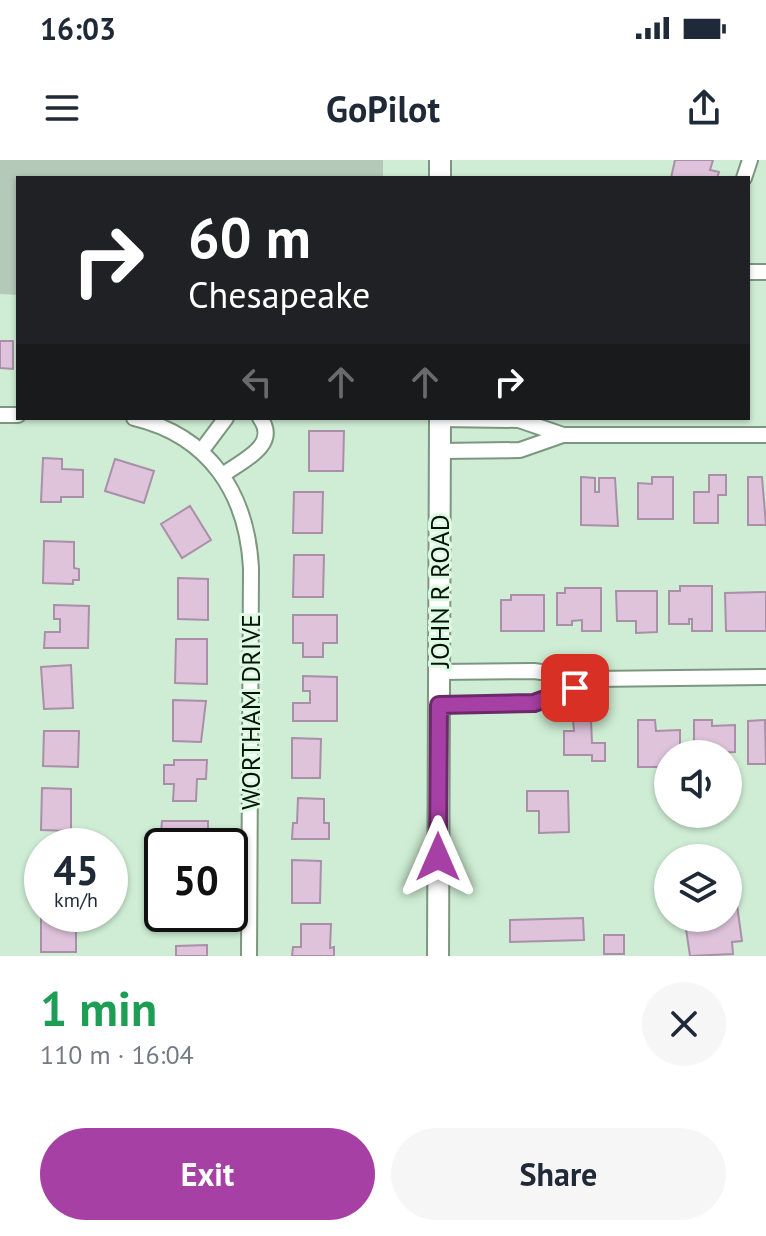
<!DOCTYPE html>
<html lang="en">
<head>
<meta charset="utf-8">
<style>
  body { margin:0; font-family:"PT Sans",sans-serif; background:#f6f6f7; color:#1f2937; height:100vh; display:flex; flex-direction:column; font-size:30px; white-space:nowrap }
  * { box-sizing:border-box; margin:0 }
  p { font-size:26px; color:#747a83 }
  .icon { flex:none; width:44px; height:44px; fill:none; stroke:currentColor; stroke-width:2; stroke-linecap:round; stroke-linejoin:round }
  .map { position:relative; height:796px; overflow:hidden }
  .panel { display:flex; flex-direction:column; background:#fff; flex:1 }
  .panel>* { flex:none }
  .hud { position:absolute; left:16px; top:16px; width:734px; height:244px; border-radius:0px; box-shadow:0 2px 6px #0004; background:#202124; color:#fff; overflow:hidden }
  .controls { position:absolute; left:654px; top:580px; display:grid; gap:16px }
  .controls a { display:grid; place-items:center; width:88px; height:88px; border-radius:50%; background:#fff; box-shadow:0 2px 6px #0004; font-size:40px }
  .speed { position:absolute; left:24px; top:668px; display:flex; gap:16px; font-size:40px; font-weight:700; text-align:center }
  .speed>* { display:grid; place-content:center; width:104px; height:104px; border-radius:50%; background:#fff; box-shadow:0 2px 6px #0004; line-height:1 }
  .speed small { font-size:20px; font-weight:400 }
  .speed .limit { border:4px solid #111; border-radius:12px; background:#fff; color:#111 }
  .pin { position:absolute; display:grid; place-items:center; width:68px; height:68px; color:#fff; margin:-34px; border-radius:16px; box-shadow:0 4px 12px #0006 }
  .me { position:absolute; width:88px; margin:-44px; rotate:0deg; stroke-linejoin:round; filter:drop-shadow(0 0 6px #0008) }
  .turn { display:flex; align-items:center; gap:28px; height:168px; padding:0 40px; font-size:36px }
  .turn .icon { width:104px; height:104px; stroke-width:2.5 }
  .turn b { display:block; font-size:56px; line-height:68px }
  .lanes { display:flex; align-items:center; height:76px; padding:0 40px; background:#0003; justify-content:center; gap:40px; direction:ltr }
  .lanes .off { opacity:.35 }
  .round { display:grid; place-items:center; flex:none; width:84px; height:84px; border-radius:42px; background:#f6f6f7 }
  .overview { display:flex; align-items:center; justify-content:space-between; height:136px; padding:0 40px }
  h1 { font-size:48px; font-weight:700; line-height:60px; color:#1e9e55 }
  .action { display:flex; gap:16px; margin-top:auto; padding:16px 40px }
  .action a { flex:1; height:92px; border-radius:48px; background:#a740a4; color:#fff; font-size:32px; font-weight:700; line-height:92px; text-align:center }
  .action a+a { background:#f6f6f7; color:#1f2937 }
  .status { display:flex; justify-content:space-between; align-items:center; height:56px; padding:0 40px; background:#fff; direction:ltr }
  .status svg { height:22px; fill:currentColor }
  header { display:flex; justify-content:space-between; align-items:center; height:104px; padding:0 40px; background:#fff; font-size:36px; font-weight:700 }
  .map>svg:first-child { display:block }
  .green { fill:#b5c9b8 }
  .building { fill:#dec3db; stroke:#a98fa7; stroke-width:2 }
  .lines { fill:none; stroke-linecap:round; stroke-linejoin:round }
  .minor-casing { stroke:#7c9780; stroke-width:18 }
  .secondary-casing { stroke:#7c9780; stroke-width:24 }
  .minor { stroke:#fff; stroke-width:14 }
  .secondary { stroke:#fff; stroke-width:20 }
  .route-casing { stroke:#6d2a6b; stroke-width:20 }
  .route { stroke:#a740a4; stroke-width:14 }
  .labels { text-anchor:middle; dominant-baseline:central; stroke-width:6; stroke-linejoin:round; paint-order:stroke }
  .street-label { font-size:26px; fill:#071109; stroke:#dcfae1 }
</style>
</head>
<body>
<div class="status"><b>16:03</b><svg viewBox="0 0 49 12"><path d="M0 12V9h3v3zM5 12V6h3v6zM10 12V3h3v9zM15 12V0h3v12zM26 1h20v11H26zM47 4h2v5h-2z"/></svg></div>
<header><svg class="icon" aria-label="menu" viewBox="0 0 24 24"><path d="M4 6h16M4 12h16M4 18h16"/></svg>GoPilot<svg class="icon" aria-label="share" viewBox="0 0 24 24"><path d="M12 15V3M7 8l5-5 5 5M5 13v7h14v-7"/></svg></header>
<div class="map">
<svg width="766" height="796" viewBox="0 0 766 796">
  <rect width="100%" height="100%" fill="#cfedd4"/>
  <path class="green" d="M0,0h383v18h-365v117l-18,-1z"/>
  <path class="building" d="M675,0h38l-3,10 9,2 -2,6h-46z
    M0,181h13v28l-13,-1z
    M309,271h35l-1,40h-34z
    M43,298l19,1v10l21,1v27h-22v5h-20z
    M115,299l39,12 -10,32 -39,-12z
    M709,315h17v20h-8v28h-24v-31h15z
    M581,317l14,1v14h4v-14h16l3,48 -37,-1z
    M652,317h21v42h-35v-36l14,1z
    M748,317h14l4,48h-18z
    M294,332h29l-1,41h-29z
    M190,346l21,34 -29,18 -21,-34z
    M44,381l30,1v26l5,1v11h-6v4l-30,-1z
    M294,395h30l-1,42h-30z
    M178,418l30,1v41l-30,-1z
    M680,426h32v45h-20v-12h-3v5h-20v-33h11z
    M565,428h36v43h-19v-11l-10,1v4h-15v-32h8z
    M616,431h41v41l-21,1v-12h-19z
    M766,432v39h-40l-1,-38z
    M511,435h33v36h-43v-31h10z
    M54,445l35,1 -1,42h-44l1,-16h15v-13h-6z
    M293,455h44v28h-14v14h-20v-14h-10z
    M176,479h31v45l-32,-1z
    M71,505l2,43 -29,1 -3,-42z
    M303,516l34,1v44h-44v-18h17v-12h-7z
    M173,540l33,1 -5,41 -28,-1z
    M573,560h18l1,23h13v18h-13v-6h-28v-24h10z
    M638,560h17l1,11 24,-1v24h-12v13h-30z
    M694,560h18v6l23,-1v27l-41,2z
    M765,560l1,44h-18v-43z
    M44,571h35l-1,36 -35,-1z
    M292,578l29,1 -1,39h-28z
    M174,600h33l-1,19h-9l-1,22h-23l1,-17h-10v-19h10z
    M42,628l29,1v42l-30,-1z
    M527,631h41l1,41 -30,1v-22h-12z
    M298,638l26,1v24h5v16h-37l1,-16h4z
    M162,661h46v22l-36,3v-14h-11z
    M292,700l29,1 -1,42h-28z
    M737,745l5,36 -10,1 1,12 -43,2 -4,-27 26,-3 -1,-8h17v-12z
    M41,754l35,1v37h-35z
    M170,754h36l-1,10h-35z
    M583,758l1,22 -74,2v-22z
    M301,764h30l-1,24 4,-1v9h-42l1,-9h8z
    M604,775h20v19h-20z
    M207,785v11h-31v-10z"/>
  <g class="lines">
    <g class="minor-casing">
      <path id="minor" d="M744,18l6,-18
        M748,112h18
        M0,255h18
        M134,258c76,18 113,76 117,150l-2,388
        M440,259l79,1 44,15h203
        M202,290l24,-32
        M440,291l80,-1 43,-15
        M224,314c18,-13 56,-29 36,-56
        M439,512l95,-1 58,8 174,-2
        M439,545l95,-2 24,-6 34,-18"/>
    </g>
    <g class="secondary-casing">
      <path id="secondary" d="M440,18v-18
        M438,796l2,-538"/>
    </g>
    <use href="#minor" class="minor"/>
    <use href="#secondary" class="secondary"/>
  </g>
  <g class="lines">
    <g class="route-casing">
      <path id="route" d="M438,697l1,-152 95,-2 41,-15"/>
    </g>
    <use href="#route" class="route"/>
  </g>
  <g class="labels">
    <g class="street-label">
      <text transform="translate(439 431) rotate(-90)">JOHN R ROAD</text>
      <text transform="translate(250 552) rotate(-90)">WORTHAM DRIVE</text>
    </g>
  </g>
</svg>
<div class="controls">
<a><svg class="icon" aria-label="sound" viewBox="0 0 24 24"><path d="M4 9h4l5-4v14l-5-4H4zM17 9q2 3 0 6"/></svg></a>
<a><svg class="icon" aria-label="layers" viewBox="0 0 24 24"><path d="M12 4l9 5-9 5-9-5zM3 14l9 5 9-5"/></svg></a>
</div>
<div class="speed"><div>45<small>km/h</small></div><div class="limit">50</div></div>
<div class="pin" style="left:575px;top:528px;background:#d93025"><svg class="icon" aria-label="arrive" viewBox="0 0 24 24"><path d="M6 21V4h12l-3 4 3 4H6"/></svg></div>
<svg class="me" style="left:438px;top:697px" viewBox="-20 -20 40 40"><path d="M0-17L14 15 0 8-14 15z" fill="#a740a4" stroke="#fff" stroke-width="4"/></svg>
<div class="hud">
<div class="turn"><svg class="icon" aria-label="right" viewBox="0 0 24 24"><path d="M7 20v-9h11M14 6l5 5-5 5"/></svg><div><b>60 m</b>Chesapeake</div></div>
<div class="lanes"><svg class="icon off" aria-label="left" viewBox="0 0 24 24"><path d="M17 20v-9H6M10 6l-5 5 5 5"/></svg><svg class="icon off" aria-label="ahead" viewBox="0 0 24 24"><path d="M12 20V5M6 11l6-6 6 6"/></svg><svg class="icon off" aria-label="ahead" viewBox="0 0 24 24"><path d="M12 20V5M6 11l6-6 6 6"/></svg><svg class="icon" aria-label="right" viewBox="0 0 24 24"><path d="M7 20v-9h11M14 6l5 5-5 5"/></svg></div>
</div>
</div>
<section class="panel">
<div class="overview"><div><h1>1 min</h1><p>110 m · 16:04</p></div><a class="round"><svg class="icon" aria-label="close" viewBox="0 0 24 24"><path d="M6 6l12 12M18 6L6 18"/></svg></a></div>
<div class="action"><a>Exit</a><a>Share</a></div>
</section>
</body>
</html>
